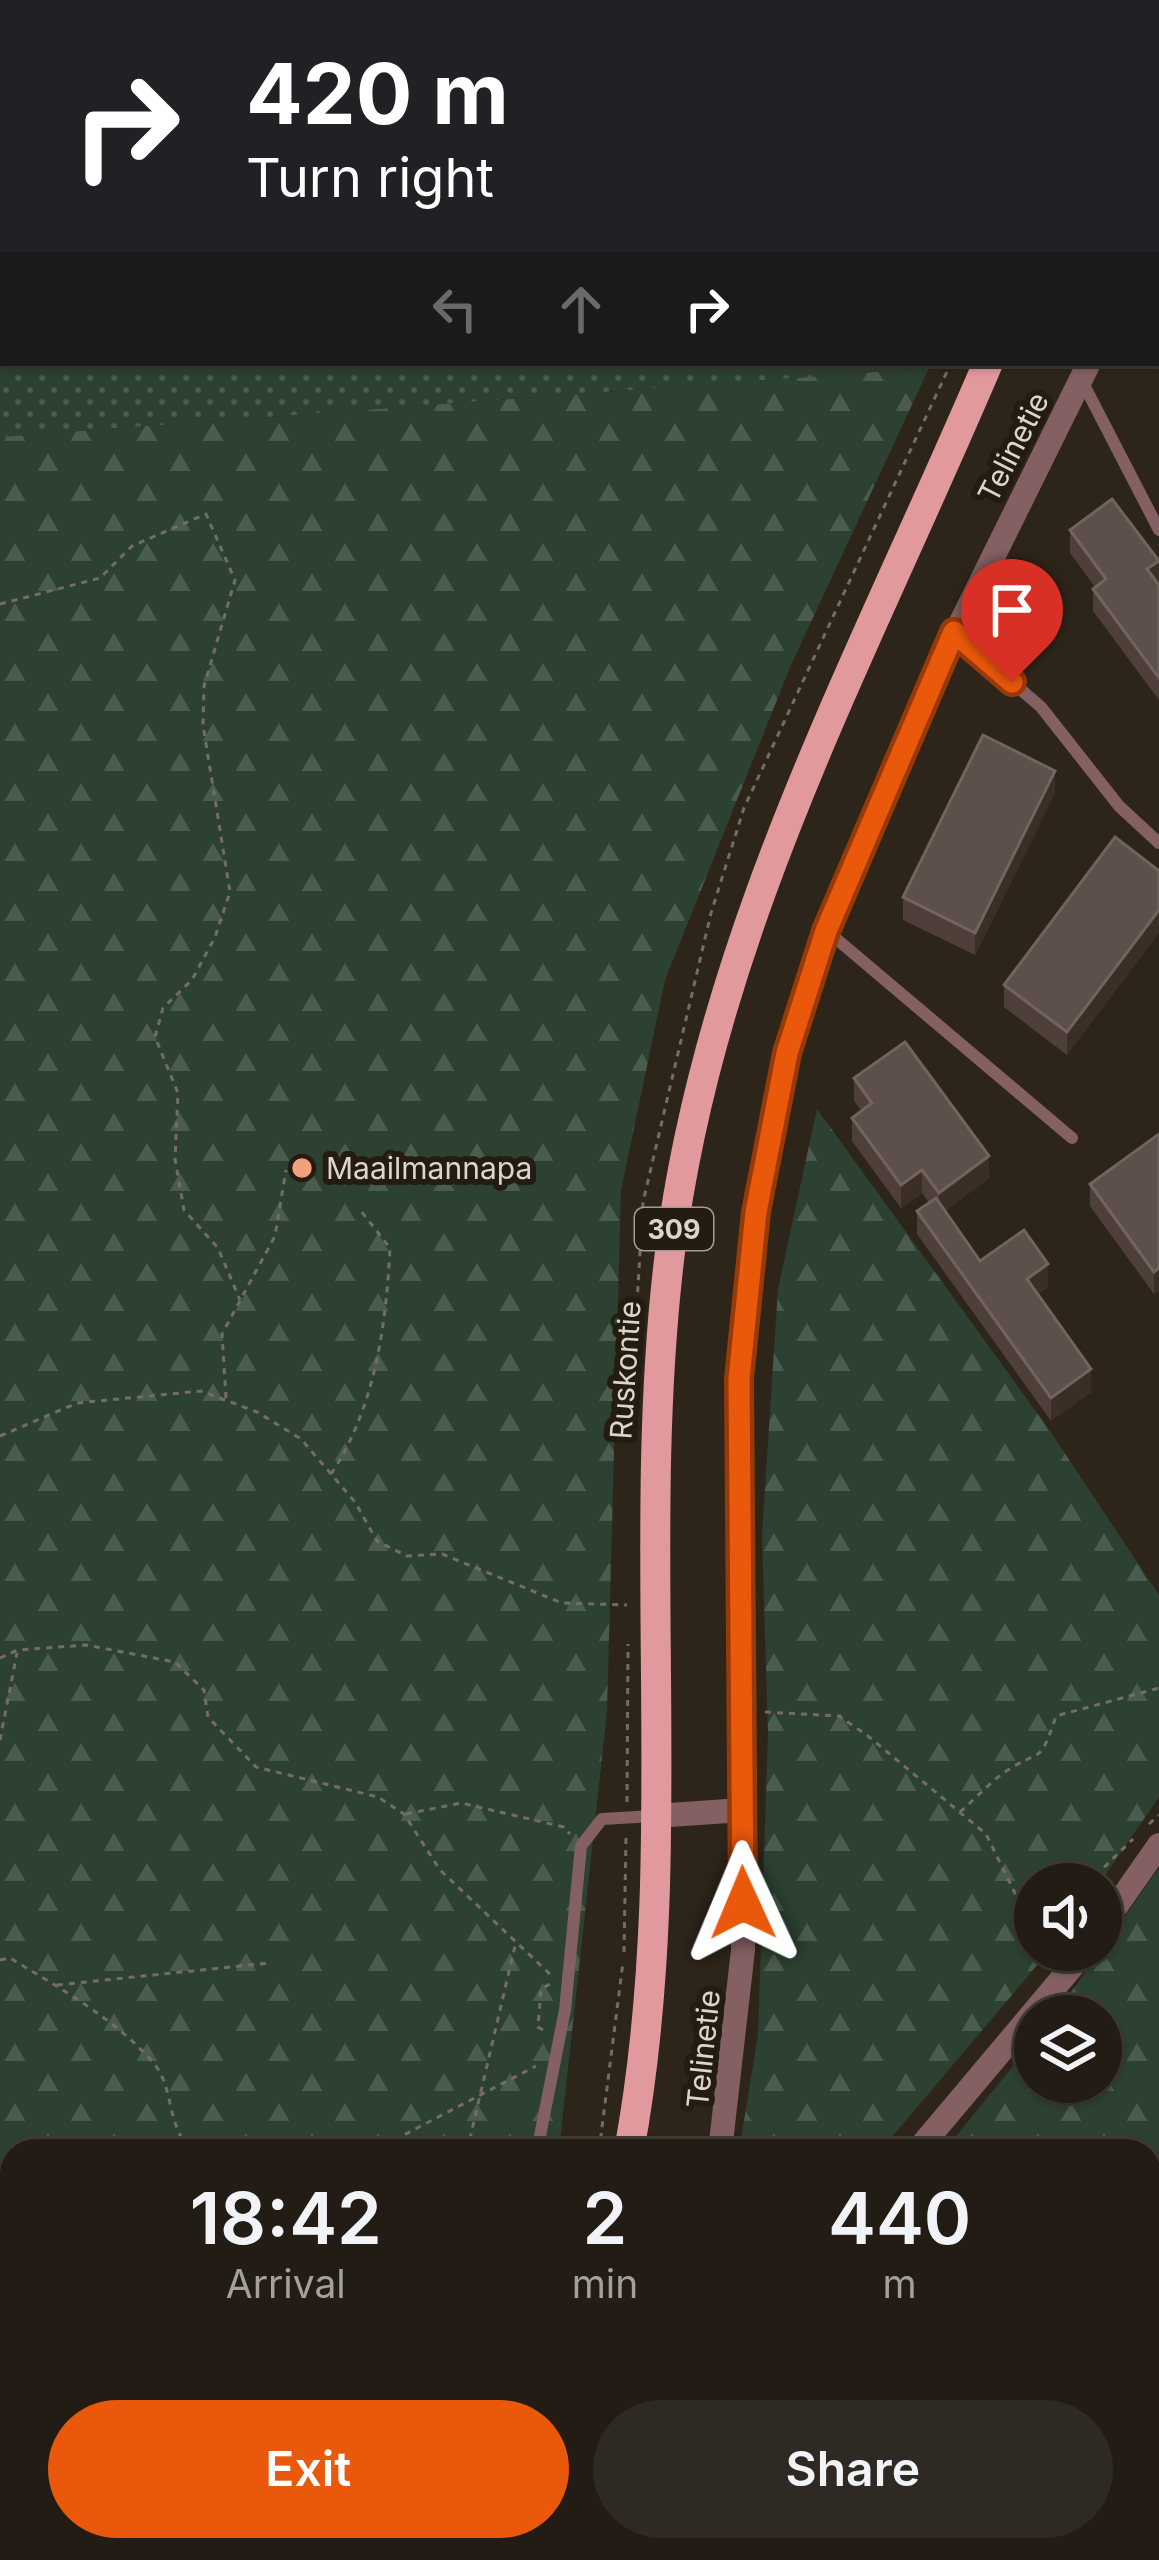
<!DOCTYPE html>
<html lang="en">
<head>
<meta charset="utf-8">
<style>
  body { margin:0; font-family:Inter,sans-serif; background:#2e2922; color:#f1f3f6; height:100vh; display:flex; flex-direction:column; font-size:45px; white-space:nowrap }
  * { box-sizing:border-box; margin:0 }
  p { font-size:39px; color:#a2a1a0 }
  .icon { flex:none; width:66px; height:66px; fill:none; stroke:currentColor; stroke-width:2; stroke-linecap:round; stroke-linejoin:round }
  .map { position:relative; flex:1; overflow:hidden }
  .drawer { position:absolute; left:0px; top:2139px; width:1161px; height:423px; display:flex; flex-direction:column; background:#221c14; border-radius:36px 36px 0 0; box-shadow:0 3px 9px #0004,0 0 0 3px #3f3a34 }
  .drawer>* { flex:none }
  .top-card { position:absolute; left:0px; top:0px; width:1161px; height:366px; box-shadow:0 3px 9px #0004,0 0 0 3px #3f3a34; background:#202124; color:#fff; overflow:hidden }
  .controls { position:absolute; left:1014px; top:1863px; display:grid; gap:24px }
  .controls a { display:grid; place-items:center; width:108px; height:108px; border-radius:50%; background:#221c14; box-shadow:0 3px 9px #0004,0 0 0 3px #3f3a34; font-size:60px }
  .pin { position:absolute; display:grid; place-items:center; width:102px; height:102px; color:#fff; margin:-123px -51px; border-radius:50% 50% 50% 0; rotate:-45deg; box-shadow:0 0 12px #0007 }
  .pin .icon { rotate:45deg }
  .me { position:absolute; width:132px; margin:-66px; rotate:359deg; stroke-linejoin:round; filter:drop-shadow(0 0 9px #0008) }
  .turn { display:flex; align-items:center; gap:42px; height:252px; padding:0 48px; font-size:54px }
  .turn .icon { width:156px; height:156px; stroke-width:2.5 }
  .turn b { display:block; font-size:84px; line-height:102px }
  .lanes { display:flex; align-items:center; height:114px; padding:0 48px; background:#0003; justify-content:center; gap:60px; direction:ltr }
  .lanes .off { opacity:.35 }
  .eta { display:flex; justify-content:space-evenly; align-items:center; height:204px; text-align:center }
  .eta b { font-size:72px; font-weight:600; line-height:84px }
  .button { display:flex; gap:24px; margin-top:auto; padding:24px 48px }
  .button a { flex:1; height:138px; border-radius:72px; background:#ea580c; color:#fff; font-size:48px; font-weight:600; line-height:138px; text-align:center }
  .button a+a { background:#2e2922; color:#f1f3f6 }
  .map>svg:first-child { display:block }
  .grass { fill:url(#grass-dots) }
  .forest { fill:url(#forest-firs) }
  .green { fill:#2c4132 }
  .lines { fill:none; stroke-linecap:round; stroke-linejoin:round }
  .path { stroke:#756c63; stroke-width:3; stroke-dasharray:6 6; stroke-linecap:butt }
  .service { stroke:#846062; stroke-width:12 }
  .minor { stroke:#846062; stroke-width:24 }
  .primary { stroke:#e2999e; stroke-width:30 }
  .wall { fill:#4e3f3a }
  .shaded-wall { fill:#3b2e27 }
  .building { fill:#5d4f4a; stroke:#71645f; stroke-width:3 }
  .route-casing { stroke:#983908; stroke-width:30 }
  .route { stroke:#ea580c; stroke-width:21 }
  .poi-dot { fill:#f1a17c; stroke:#241b11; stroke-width:4.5 }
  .labels { text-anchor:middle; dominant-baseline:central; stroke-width:12; stroke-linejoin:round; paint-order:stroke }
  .shield { fill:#241b11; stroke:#a59d95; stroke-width:3 }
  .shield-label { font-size:27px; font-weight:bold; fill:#dcd5ce }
  .street-label { font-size:30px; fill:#dcd5ce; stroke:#241b11 }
  .poi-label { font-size:30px; fill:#dcd5ce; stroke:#241b11; text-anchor:start }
</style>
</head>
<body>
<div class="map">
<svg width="1159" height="2560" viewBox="0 0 1159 2560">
  <defs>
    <pattern id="grass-dots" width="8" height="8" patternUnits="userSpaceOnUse" patternTransform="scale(3)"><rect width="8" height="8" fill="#2c4132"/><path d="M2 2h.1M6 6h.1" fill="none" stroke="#4a5c4e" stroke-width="1.8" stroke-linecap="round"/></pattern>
    <pattern id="forest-firs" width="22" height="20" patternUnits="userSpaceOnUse" patternTransform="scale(3)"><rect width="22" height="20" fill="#2c4132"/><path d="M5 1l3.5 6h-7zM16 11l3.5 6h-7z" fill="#4a5c4e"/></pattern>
  </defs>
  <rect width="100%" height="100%" fill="#2e251a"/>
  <path class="grass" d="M0,313l3,50h928l-2,5 -929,69z"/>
  <path class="forest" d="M929,368l-138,297 -126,315 -44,210 -14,521 -48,440h-547v399h399l-3,9 -408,1v-2123z
    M817,1109l233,322 109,164v202l-60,87h-64v66h15l-170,201h-141l19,-116 10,-301 -6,-199 16,-246z
    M1159,1868v633l-10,1v-351h-205l91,-112v43h66v-66h-47z"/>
  <path class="green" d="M0,2207l12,18v190l-12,16z"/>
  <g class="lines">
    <path class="path" d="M1062,3v-3
      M0,604l100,-26 32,-32 74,-32 29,66 -31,106 -1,39 27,167 -15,45 -23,43 -29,28 -8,29 23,56 -3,66 9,51 34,38 22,52
      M632,1388l11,-186 68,-289 33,-105 207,-445
      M226,1398l-4,-64 53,-98 11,-66
      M0,1436l77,-33 124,-12 56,21 44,27 54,63 22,39 30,15 35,-2 120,49 65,2
      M331,1474c44,-66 55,-148 59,-226l-29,-37
      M0,1658l18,-8 68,-5 89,17 29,28 4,27 48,50 122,30 26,17 36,56 113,107
      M765,1712l74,4 29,20 118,98 49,100
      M0,1740l17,-87
      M627,1802l1,-158
      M960,1812c15,-13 29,-29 45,-40 36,-25 34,-4 51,-56l103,-28
      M406,1814l55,-11 103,24 6,7
      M1149,1824l10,-9
      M1087,1884l46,-45
      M624,1952l2,-116
      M0,1960l10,-2c48,29 109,63 145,107 19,24 11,58 36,86
      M57,1985l212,-22
      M543,2030l-5,-3 3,-38 9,-5
      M373,2151l163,-85
      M467,2151l48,-205
      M599,2151l24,-189
      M1149,2288l10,-7
      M0,2297l12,-6
      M0,2379l12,6
      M0,2398l12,2
      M1149,2492l10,-6
      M466,2560l5,-10
      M629,2560l8,-7"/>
    <path class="service" d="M1082,381l77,149
      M955,633l86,74 78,99 40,37
      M827,931l245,207
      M537,2151l28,-141 16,-164 21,-27 52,-3
      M0,2473l12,-22"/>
    <path class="minor" d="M720,0l1,3
      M182,3l5,-3
      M0,118l3,-1
      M1158,245l1,-1
      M655,1816l87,-6
      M1101,1928l58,-83
      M720,2151l23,-201 -4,-571 17,-167 31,-159 39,-123 95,-227 168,-340
      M917,2151l169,-201"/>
    <path class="primary" d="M1102,3l1,-3
      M629,2151c55,-297 4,-601 41,-899 40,-320 194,-597 318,-889
      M498,2560l4,-10"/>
  </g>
  <path class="wall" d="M555,0h43v3h-43z
    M752,0h90v3h-90z
    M1070,530l89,55v115l-66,-89v-22l2,-2 -25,-34z
    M1055,793l-80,162 -72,-35v-23z
    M1115,837l-48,218 -63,-48v-22z
    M854,1078l135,100 -44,33 35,50 68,26 -10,7 53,98 -40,29 -134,-187v-23l12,-8 -7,-10 -21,15 -49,-67v-23l10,-7 -8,-10z
    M1159,1134l-5,160 -64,-88v-22z"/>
  <path class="shaded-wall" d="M1159,561v23l-12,-15z
    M1055,771v22l-80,162v-22z
    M1159,910v23l-92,122v-23z
    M989,1156v22l-50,38v-23z
    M922,1170v23l-21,15v-23z
    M1048,1264v23l-21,15v-23z
    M1159,1268v23l-5,3v-22z
    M1091,1369v23l-40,29v-23z"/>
  <path class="building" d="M250,0h34l2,2 -33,1z
    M291,0h44l2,3h-51z
    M402,0h45v3h-45z
    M489,0h47v3h-46z
    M675,0h26l2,3h-32z
    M780,0h61l-1,3h-61z
    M914,0h29l-1,3h-28z
    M1112,499l47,62 -12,8 12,16v93l-66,-89 13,-10 -36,-49z
    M983,735l72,36 -80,162 -72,-36z
    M1115,837l44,34v39l-92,122 -63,-47z
    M905,1042l84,114 -50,37 -17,-23 -21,15 -49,-67 20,-15 -18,-25z
    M1159,1134v134l-5,4 -64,-88z
    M936,1198l44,63 44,-31 24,34 -21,15 64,90 -40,29 -134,-187z
    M841,2550h29l7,6 -4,4h-41z
    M922,2552l9,8h-15z"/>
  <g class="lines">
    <g class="route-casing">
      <path id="route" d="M743,1903l-4,-524 17,-167 31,-159 39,-122 128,-299 58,50"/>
    </g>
    <use href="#route" class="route"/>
  </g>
  <circle class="poi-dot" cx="302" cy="1168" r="12"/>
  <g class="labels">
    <rect class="shield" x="635" y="1208" width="78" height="42" rx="9"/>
    <g class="shield-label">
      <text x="674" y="1229">309</text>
    </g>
    <g class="street-label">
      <text transform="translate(1013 447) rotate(-63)">Telinetie</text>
      <text transform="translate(625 1370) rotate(-86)">Ruskontie</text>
      <text transform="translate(703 2049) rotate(-84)">Telinetie</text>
    </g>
    <g class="poi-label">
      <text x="326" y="1168">Maailmannapa</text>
    </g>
  </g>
</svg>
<div class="controls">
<a><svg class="icon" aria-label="sound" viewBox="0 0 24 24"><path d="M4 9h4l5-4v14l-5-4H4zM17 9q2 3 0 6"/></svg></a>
<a><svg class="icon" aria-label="layers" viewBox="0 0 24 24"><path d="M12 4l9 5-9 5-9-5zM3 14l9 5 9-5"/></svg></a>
</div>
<div class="pin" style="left:1012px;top:682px;background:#d93025"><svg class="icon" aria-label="arrive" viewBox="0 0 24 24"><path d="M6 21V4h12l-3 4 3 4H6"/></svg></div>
<svg class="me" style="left:743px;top:1903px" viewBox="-20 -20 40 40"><path d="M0-17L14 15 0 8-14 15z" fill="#ea580c" stroke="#fff" stroke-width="4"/></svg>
<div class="top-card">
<div class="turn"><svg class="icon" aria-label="right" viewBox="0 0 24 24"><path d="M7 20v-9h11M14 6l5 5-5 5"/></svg><div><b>420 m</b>Turn right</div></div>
<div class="lanes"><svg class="icon off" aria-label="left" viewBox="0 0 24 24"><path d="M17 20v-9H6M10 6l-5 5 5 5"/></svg><svg class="icon off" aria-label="ahead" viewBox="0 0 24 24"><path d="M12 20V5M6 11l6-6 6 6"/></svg><svg class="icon" aria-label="right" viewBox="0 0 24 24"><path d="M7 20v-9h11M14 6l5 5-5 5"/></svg></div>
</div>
<section class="drawer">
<div class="eta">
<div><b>18:42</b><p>Arrival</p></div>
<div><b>2</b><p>min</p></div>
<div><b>440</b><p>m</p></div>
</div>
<div class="button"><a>Exit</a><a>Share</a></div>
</section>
</div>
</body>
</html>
